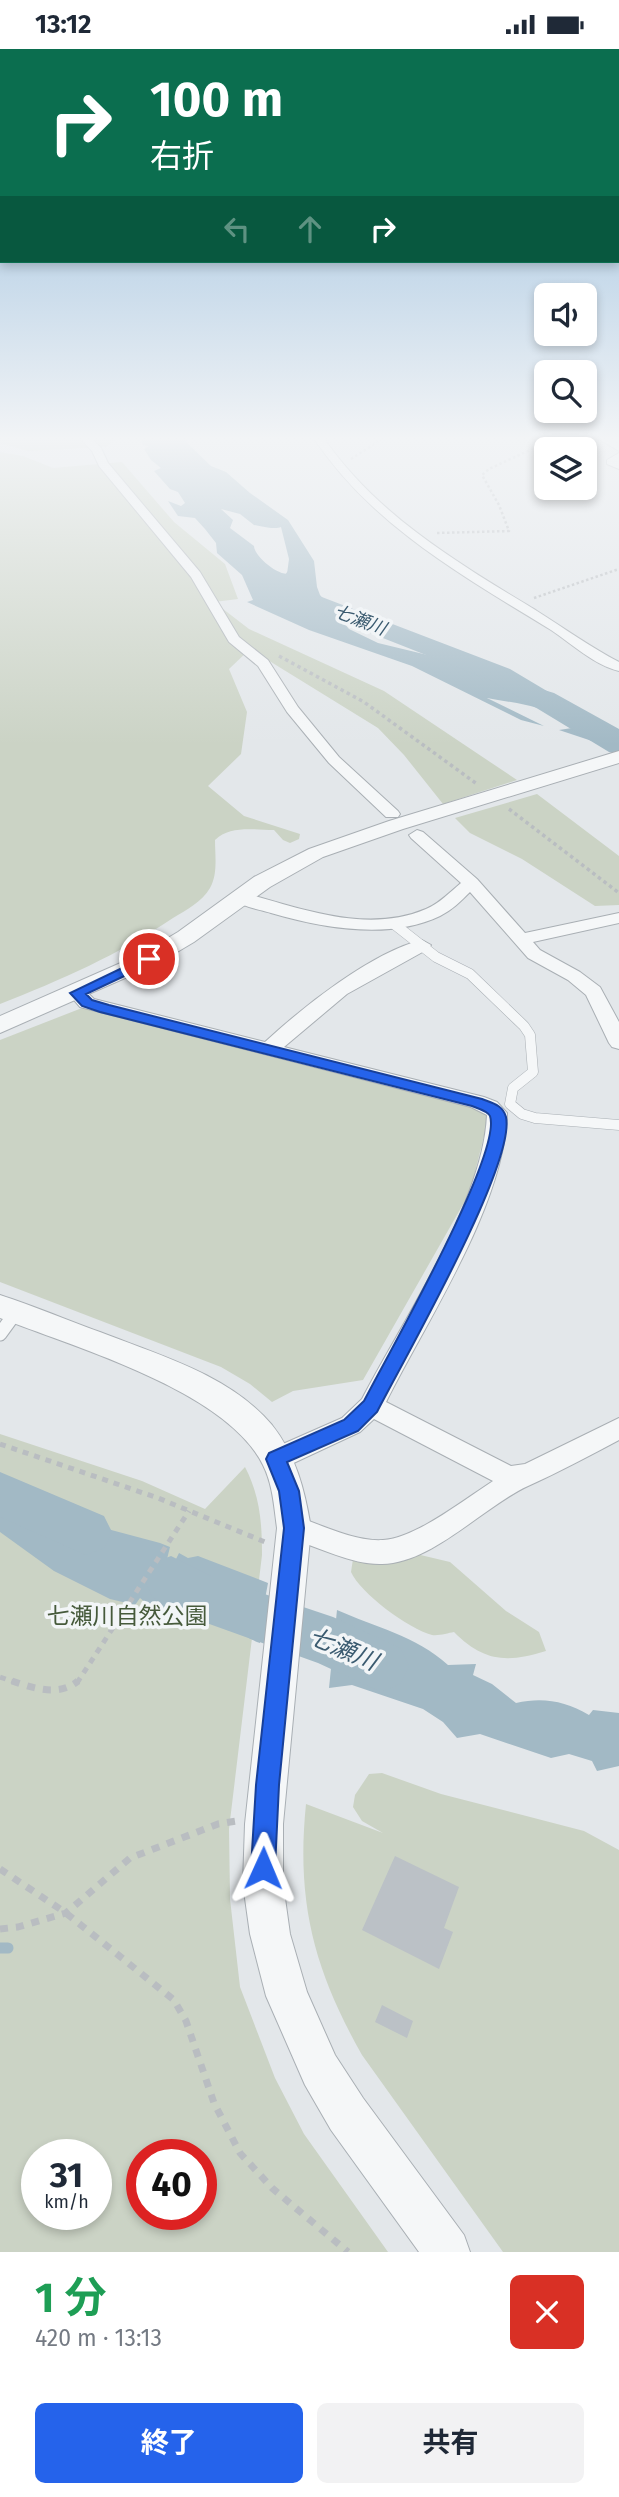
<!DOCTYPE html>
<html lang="ja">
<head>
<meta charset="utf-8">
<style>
  body { margin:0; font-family:"Fira Sans","Noto Sans JP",sans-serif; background:#f2f2f3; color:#1f2937; height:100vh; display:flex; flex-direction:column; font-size:26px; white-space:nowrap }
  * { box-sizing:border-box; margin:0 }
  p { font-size:23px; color:#747a83 }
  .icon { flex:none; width:38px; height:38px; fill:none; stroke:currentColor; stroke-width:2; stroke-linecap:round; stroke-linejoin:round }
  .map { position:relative; height:2203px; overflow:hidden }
  .details { display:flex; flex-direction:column; background:#fff; flex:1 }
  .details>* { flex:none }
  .top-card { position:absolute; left:0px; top:0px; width:620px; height:214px; box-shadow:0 4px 10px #0003; background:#0b6e4f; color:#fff; overflow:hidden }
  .fabs { position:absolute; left:534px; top:234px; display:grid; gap:14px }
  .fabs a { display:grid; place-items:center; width:63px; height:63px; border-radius:10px; background:#fff; box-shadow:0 4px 10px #0003; font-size:35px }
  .speed { position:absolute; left:21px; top:2090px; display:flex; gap:14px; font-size:35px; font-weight:700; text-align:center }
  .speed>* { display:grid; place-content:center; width:91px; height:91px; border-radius:50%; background:#fff; box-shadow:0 4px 10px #0003; line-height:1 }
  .speed small { font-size:18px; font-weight:400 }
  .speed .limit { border:10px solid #d22; background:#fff; color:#111 }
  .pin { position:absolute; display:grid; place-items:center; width:60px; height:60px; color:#fff; margin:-30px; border:4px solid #fff; border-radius:50%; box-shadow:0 2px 7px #0007 }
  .me { position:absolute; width:77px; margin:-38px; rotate:1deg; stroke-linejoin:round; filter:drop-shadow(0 0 5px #0008) }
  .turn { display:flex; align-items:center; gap:24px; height:147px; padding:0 35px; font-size:32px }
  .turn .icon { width:91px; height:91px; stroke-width:2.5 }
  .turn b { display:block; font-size:49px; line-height:60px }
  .lanes { display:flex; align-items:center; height:66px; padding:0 35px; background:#0003; justify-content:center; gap:35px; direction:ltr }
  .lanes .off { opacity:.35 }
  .round { display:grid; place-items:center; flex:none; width:74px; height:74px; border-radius:10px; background:#f2f2f3 }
  .head { display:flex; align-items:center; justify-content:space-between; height:119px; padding:0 35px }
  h1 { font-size:42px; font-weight:700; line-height:52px; color:#1e9e55 }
  .cta { display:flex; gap:14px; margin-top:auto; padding:14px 35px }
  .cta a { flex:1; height:80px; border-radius:10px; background:#2563eb; color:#fff; font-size:28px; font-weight:700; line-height:80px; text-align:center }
  .cta a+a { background:#f2f2f3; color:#1f2937 }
  .status { display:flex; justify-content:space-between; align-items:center; height:49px; padding:0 35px; background:#fff; direction:ltr }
  .status svg { height:19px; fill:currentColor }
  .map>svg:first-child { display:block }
  .green { fill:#cbd3c5; fill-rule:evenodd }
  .water { fill:#a2b9c5; fill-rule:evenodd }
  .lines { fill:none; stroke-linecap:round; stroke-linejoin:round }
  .stream { stroke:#a2b9c5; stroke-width:11 }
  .river { fill:#a2b9c5; fill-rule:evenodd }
  .building { fill:#bbc1c6 }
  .service-far1-casing { stroke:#a9afb4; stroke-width:11 }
  .service-casing { stroke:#a9afb4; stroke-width:15 }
  .minor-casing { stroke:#a9afb4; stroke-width:2 }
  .tertiary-casing { stroke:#a9afb4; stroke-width:2 }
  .trunk-casing { stroke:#8c969f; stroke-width:2 }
  .path-far3 { stroke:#b9bdc1; stroke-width:2.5; stroke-dasharray:2.5 2.5; stroke-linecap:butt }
  .path-far2 { stroke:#b9bdc1; stroke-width:3.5; stroke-dasharray:3.5 3.5; stroke-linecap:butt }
  .path-far1 { stroke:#b9bdc1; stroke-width:5; stroke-dasharray:6 6; stroke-linecap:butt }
  .path { stroke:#b9bdc1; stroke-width:7; stroke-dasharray:8 8; stroke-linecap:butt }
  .service-far1 { stroke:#f5f7f8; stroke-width:10 }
  .service { stroke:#f5f7f8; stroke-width:13 }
  .minor { fill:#f5f7f8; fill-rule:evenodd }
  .tertiary { fill:#f5f7f8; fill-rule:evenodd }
  .trunk { fill:#fff; fill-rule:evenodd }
  .route { fill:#2563eb; stroke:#184099; stroke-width:2 }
  .labels { text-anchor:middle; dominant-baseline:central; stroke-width:7; stroke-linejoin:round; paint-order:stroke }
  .far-water-label { font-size:18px; font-style:italic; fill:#3b5b70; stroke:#f2f5f7 }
  .near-park-label { font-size:23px; fill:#465a3b; stroke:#f2f5f7 }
  .near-water-label { font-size:24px; font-style:italic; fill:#3b5b70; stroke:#f2f5f7 }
</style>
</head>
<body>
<div class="status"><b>13:12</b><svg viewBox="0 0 49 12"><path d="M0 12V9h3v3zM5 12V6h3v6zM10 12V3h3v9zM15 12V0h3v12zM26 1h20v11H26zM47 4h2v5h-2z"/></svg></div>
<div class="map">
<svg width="619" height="2203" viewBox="0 0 619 2203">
  <rect width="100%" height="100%" fill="#e3e7ea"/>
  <path class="green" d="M0,388h116l-10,10 -78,4 -28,-8z
    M0,403l23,4 30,12 69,-6 52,60 51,42 13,35 -24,3 35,27 135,62 133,89 -74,24 -39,-49 -26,-27 -128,-79 -21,20 18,43 -6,42 -33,32 36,30 56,18 -1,5 -9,4 -7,-3 -9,-10c-20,0 -44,-5 -59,10 0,16 3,34 -5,48 -8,14 -24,22 -37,30 -55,37 -112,62 -173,86z
    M537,745l82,62v49l-24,1 -73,-47 -52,-26 -15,-15z
    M82,959l395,100 9,7 2,5 -18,72 -107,188 -70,11 -21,11 -22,-18 -29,-17 -221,-85v-242z
    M0,1385l142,47 63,28 40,-42c15,29 17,55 17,88l-33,274 1,70 10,88 35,91 29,56 84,118h-388zM37,2105h59v60h-59zM142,2105h59v60h-59z
    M412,1504l38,9 56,49 33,21 7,19c-39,12 -62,11 -92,-19 -6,1 -15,4 -22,3 -23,-6 -72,-42 -81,-63l2,-13z
    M382,1724l59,21 143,37 35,19v402h-116l-141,-197c-48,-85 -66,-153 -56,-251l77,29 -21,-12 -9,-14 2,-12 14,-21z"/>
  <path class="water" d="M139,388h42l30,29 15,6 24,21 38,27 26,41 3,26 3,8 29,34 29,14 62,15 114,35 65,36v21l-60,-20 13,-2c-18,-22 -59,-25 -85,-30l57,28 -23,-6 -109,-54 -103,-36 -62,-28 6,-2 -11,-25 -25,-22 -1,-10 -11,-14 -10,-11 -17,-2 -10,-15 13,5 4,-3 -7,-11 -8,-3 -16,-18 7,-3 -10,-8 -7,-11 5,-3 -6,-1zM221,460l19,5 14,11c6,1 21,5 27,2l8,32 -2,15c-13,-1 -33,-19 -33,-28l-24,-18 3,-8z
    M0,1442l40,20 120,32 10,4 -3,12h9l3,-6 9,5 10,-2 70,27 -3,16 -47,-10 -3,5 35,38 11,2 -1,9c-20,-6 -31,-24 -50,-31l-68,-1 4,-8 -6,-5 -5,7 -25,-6 -56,-28 -54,-39z
    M337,1561c38,17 79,26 111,55l28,-1 -3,11 19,9 24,19c27,-6 49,-2 73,12l4,-5 26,3v53l-22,5 -5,-10 -23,-7 -18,4 -71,-24 -23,4 -14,-16 -20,-13 -71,-24 -23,3z"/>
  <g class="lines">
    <path class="stream" d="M0,1899h8"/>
    <path class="river" d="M296,520l8,2 10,23 196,75 109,65v21l-10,-3 -117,-71 -198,-78 -10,-27 4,-5z
      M0,1423l104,44 8,16 -8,16 -18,7 -86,-38z
      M171,1507l40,20 122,41 67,31 9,18 -9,18 -19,8 -63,-29 -142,-51 -24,-15 -7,-17 7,-17z"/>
  </g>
  <path class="building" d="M395,1807l64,31 -15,41 9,4 -14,37 -77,-39z
    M382,1956l31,16 -6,17 -32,-16z"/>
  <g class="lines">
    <g class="service-far1-casing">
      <path id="service-far1" d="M394,875l42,33 34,17 54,52 6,9 3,37 -20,16 -3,16 12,10 13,4 84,7"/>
    </g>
    <g class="service-casing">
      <path id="service" d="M0,1285l16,-22"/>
    </g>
    <g class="minor-casing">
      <path id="minor" d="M79,388h11l11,11 7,15 92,109 39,65 29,23 30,47 41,50 59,54 2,3 -2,3h-12l-57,-54 -42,-51 -29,-46 -29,-24 -38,-65 -92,-111 -7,-15z
        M313,388h10c53,78 135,126 214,174 27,17 53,36 82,51v9c-25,-6 -47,-27 -68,-41 -88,-54 -180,-105 -238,-193z
        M595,388h12l12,7v7z
        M619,404v16l-12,-5v-4z
        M417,781l6,2 54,47 48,54 94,-20v10l-86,19 7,8 40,22 20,15 19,35v27l-7,-2 -3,-4 -23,-48 -18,-15 -40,-22 -58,-66c-9,9 -18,18 -30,24 -50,24 -118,12 -169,-3 -12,-4 -31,-6 -40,-16l9,-5c59,15 125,43 186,17 13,-5 24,-17 35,-26l-50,-45 -2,-3z
        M422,891l9,5 -3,4 -81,45 -63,53 200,50 13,5 10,11c-2,91 -80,207 -121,289l125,64 14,-2 94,-46v22c-30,16 -60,32 -91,46 -44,20 -95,77 -146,78 -29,1 -61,-16 -88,-24l-9,-4 -4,-8 4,-8 9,-4c27,8 60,26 89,24 33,-2 82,-41 110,-59l-119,-62 -14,13 -75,35 -9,3 -9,-3 -4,-8 4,-8 75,-33 20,-19c41,-79 121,-196 125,-284l-16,-8 -391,-100 -12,-14 9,-6 7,2 10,10 171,43c38,-35 107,-90 157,-102z"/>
    </g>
    <g class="tertiary-casing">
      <path id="tertiary" d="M619,702v12l-216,66 -80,28 -53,30 -76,55 -37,22 -157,69v-17l141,-62 37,-22 76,-55 55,-28 80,-28z
        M0,1246c34,11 67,25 100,37 59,23 130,43 172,93 24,30 33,66 39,103l-28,296v60l7,50 17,58 28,63 28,43 101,137 6,17h-51l-88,-122 -26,-45 -39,-89 -16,-62 -7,-50 2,-60 32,-296c-3,-21 -4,-43 -14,-63 -36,-74 -189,-118 -263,-147z"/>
    </g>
    <g class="trunk-casing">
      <path id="trunk" d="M606,388h13v7z"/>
    </g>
    <path class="path-far3" d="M351,410l34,-22
      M437,484l72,-2 -10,-26 -17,-30 7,-6 69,-32
      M534,549l85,-29"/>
    <path class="path-far2" d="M279,607l85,46 113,82
      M509,760l110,84"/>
    <path class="path-far1" d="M0,1395l158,54 107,44
      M0,1628l17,6
      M77,1634l112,-172"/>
    <path class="path" d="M12,1632c21,7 47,16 66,0
      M0,1820l66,44 108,87 12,21 28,82 26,50 32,35 76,64
      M0,1880l18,-2 48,-14 64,-55 88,-34 19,-3"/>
    <use href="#service-far1" class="service-far1"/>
    <use href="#service" class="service"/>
    <use href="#minor" class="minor"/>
    <use href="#tertiary" class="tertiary"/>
    <use href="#trunk" class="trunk"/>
  </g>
  <linearGradient id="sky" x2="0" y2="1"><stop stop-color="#8cb6da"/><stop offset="0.56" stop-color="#f2f4f6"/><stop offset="1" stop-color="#f2f4f6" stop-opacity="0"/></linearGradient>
  <rect width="619" height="696" fill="url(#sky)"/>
  <path class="route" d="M149,906l5,1v6l-68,32 6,6 17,5 373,94c10,4 21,6 24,18 10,47 -103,244 -129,295l-19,19 -71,31 12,29 5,37 -25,257 -4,83 -3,9 -9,3 -8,-3 -4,-9 5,-83 28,-257 -5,-37 -13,-32 3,-6 75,-33 20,-19c22,-43 139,-248 126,-285 -2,-5 -13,-8 -18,-10l-372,-94 -18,-6 -12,-13z"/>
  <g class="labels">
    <g class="far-water-label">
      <text transform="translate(360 571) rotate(21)">七瀬川</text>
    </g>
    <g class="near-park-label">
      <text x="127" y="1567">七瀬川自然公園</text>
    </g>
    <g class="near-water-label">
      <text transform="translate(343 1600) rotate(23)">七瀬川</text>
    </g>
  </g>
</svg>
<div class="fabs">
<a><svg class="icon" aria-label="sound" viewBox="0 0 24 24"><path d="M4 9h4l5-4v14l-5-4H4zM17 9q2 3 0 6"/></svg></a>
<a><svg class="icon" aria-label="search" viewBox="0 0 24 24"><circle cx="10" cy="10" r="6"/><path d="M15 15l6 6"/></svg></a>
<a><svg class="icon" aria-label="layers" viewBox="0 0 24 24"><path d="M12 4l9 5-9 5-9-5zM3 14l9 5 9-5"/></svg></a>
</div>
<div class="speed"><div>31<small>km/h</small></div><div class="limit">40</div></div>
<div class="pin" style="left:149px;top:910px;background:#d93025"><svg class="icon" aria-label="arrive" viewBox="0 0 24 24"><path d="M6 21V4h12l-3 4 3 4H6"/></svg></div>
<svg class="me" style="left:263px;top:1819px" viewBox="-20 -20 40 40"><path d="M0-17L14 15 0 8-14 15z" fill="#2563eb" stroke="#fff" stroke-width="4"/></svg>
<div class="top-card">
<div class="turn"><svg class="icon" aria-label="right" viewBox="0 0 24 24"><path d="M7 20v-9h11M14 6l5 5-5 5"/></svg><div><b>100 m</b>右折</div></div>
<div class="lanes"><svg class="icon off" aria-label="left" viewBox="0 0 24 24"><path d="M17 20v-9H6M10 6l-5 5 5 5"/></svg><svg class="icon off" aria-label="ahead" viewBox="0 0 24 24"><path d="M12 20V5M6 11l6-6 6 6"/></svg><svg class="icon" aria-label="right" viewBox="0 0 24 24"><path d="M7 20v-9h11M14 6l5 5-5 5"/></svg></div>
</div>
</div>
<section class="details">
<div class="head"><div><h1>1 分</h1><p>420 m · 13:13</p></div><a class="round" style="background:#d93025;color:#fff"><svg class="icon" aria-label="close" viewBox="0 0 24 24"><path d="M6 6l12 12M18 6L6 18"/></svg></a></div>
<div class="cta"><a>終了</a><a>共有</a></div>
</section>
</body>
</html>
